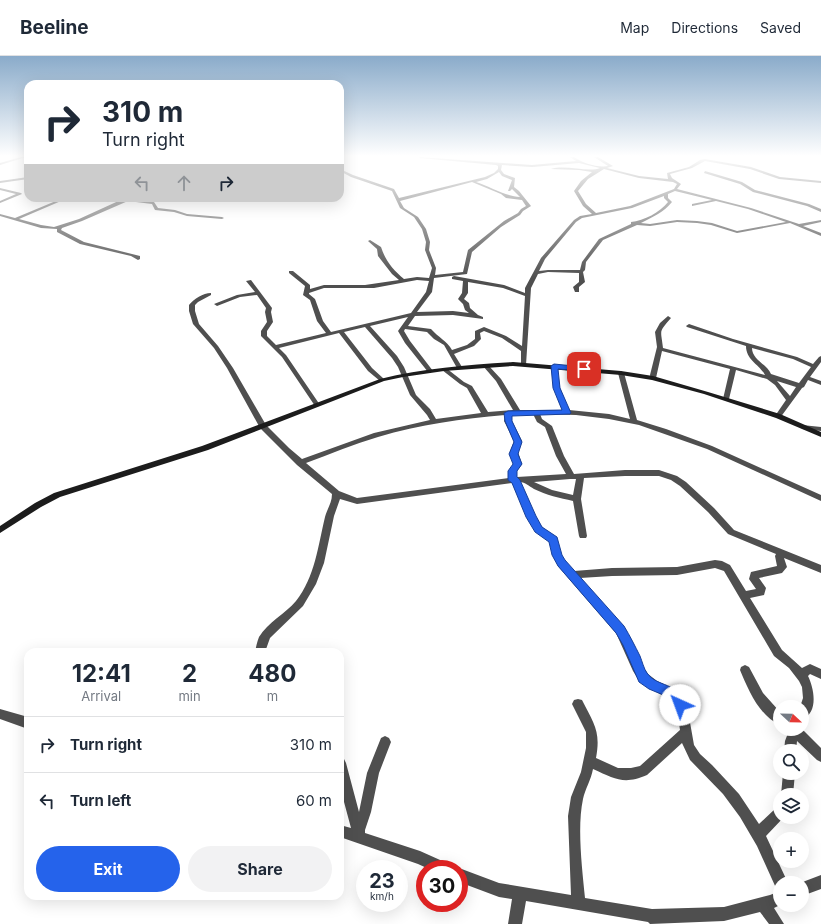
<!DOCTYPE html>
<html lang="en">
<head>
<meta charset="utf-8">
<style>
  body { margin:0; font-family:Inter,sans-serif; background:#f2f2f3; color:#1f2937; height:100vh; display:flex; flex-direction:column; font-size:15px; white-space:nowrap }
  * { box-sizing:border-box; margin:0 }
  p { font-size:13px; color:#747a83 }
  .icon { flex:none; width:22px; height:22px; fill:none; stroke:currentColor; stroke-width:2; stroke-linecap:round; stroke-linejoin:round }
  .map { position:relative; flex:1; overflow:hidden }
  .sheet { position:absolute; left:24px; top:592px; width:320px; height:252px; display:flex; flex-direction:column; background:#fff; border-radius:12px; box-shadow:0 4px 16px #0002 }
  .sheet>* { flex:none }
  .guide { position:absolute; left:24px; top:24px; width:320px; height:122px; border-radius:12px; box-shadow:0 4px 16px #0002; background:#fff; color:#1f2937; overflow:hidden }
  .needle { width:26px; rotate:112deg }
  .tools { position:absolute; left:773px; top:644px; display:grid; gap:8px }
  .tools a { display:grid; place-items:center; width:36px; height:36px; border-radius:50%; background:#fff; box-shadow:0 4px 16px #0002; font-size:20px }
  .speed { position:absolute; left:356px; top:804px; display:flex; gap:8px; font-size:20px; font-weight:700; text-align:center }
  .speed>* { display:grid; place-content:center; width:52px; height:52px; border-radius:50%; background:#fff; box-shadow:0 4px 16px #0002; line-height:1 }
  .speed small { font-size:10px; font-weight:400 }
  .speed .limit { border:6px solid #d22; background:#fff; color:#111 }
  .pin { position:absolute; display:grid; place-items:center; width:34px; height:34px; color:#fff; margin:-17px; border-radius:8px; box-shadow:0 2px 6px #0006 }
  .me { position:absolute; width:44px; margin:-22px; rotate:317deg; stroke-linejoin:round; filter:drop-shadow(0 0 3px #0008) }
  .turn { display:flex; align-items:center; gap:14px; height:84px; padding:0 12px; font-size:18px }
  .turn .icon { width:52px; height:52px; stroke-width:2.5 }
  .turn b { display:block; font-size:28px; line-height:34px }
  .lanes { display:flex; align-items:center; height:38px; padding:0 12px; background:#0003; justify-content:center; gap:20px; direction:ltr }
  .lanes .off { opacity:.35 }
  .eta { display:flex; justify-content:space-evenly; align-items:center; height:68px; text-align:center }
  .eta b { font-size:24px; font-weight:700; line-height:28px }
  .cta { display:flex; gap:8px; margin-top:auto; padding:8px 12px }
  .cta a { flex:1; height:46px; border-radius:24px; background:#2563eb; color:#fff; font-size:16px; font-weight:700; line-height:46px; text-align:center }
  .cta a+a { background:#f2f2f3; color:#1f2937 }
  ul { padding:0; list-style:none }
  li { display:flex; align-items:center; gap:12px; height:56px; padding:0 12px; border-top:1px solid #e0e1e3 }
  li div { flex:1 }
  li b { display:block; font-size:15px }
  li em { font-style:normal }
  header { display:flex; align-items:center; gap:24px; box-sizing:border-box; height:56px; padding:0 20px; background:#fff; border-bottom:1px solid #e0e1e3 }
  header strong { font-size:19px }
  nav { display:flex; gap:22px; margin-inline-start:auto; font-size:14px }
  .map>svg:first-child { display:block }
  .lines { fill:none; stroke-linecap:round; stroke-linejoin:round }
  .street { fill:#4f4f4f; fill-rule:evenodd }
  .secondary { fill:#1c1c1c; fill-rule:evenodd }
  .route { fill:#2563eb; stroke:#184099 }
</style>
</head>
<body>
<header>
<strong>Beeline</strong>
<nav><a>Map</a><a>Directions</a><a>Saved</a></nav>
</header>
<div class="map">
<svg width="821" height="868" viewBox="0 0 821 868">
  <rect width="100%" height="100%" fill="#fff"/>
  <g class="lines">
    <path class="street" d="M21,101h5l-26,8v-2z
      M419,101l113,8 44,-4 -6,-4h4c8,6 24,11 34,9l-14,-9h4l15,9 -6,2 32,8 29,3 -1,-6 22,-6 11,-7 5,-1 46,8 29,10 41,4v2l-42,-4 -29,-10 -45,-8 -13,7 -22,6 2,4 9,6 -4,5 74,19 48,16 22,-4v2l-18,4 18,7v3l-31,-13 -53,10 -26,-8 -14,-2 -20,-1 -27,4 -13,-1 -34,15 -17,22 -1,8 -2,2 2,10 -6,5v5h-4l-2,-5 6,-5v-9l-31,-1 -10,2 -7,14 -5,77 -2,1 -3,-2v-13l-19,-13 -18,-7 -4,2 1,6 -7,7 -20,8 8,13 -3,2 -2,-1 -13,-23 -10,-6 -7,-7 -22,-3 -1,2 6,10 23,30 -1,1h-4l-23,-29 -7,-12 10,-14 -38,9 27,30 7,11 12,28 14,14 6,10 45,-6 -14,-25 -7,-4 -18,-14v-2h4l18,14 8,4 16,26 25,-2 -17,-29 -13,-15 3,-2 2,1 13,14 19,31h42l-8,-22 -3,-22 3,-2 2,1 4,23 9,22 40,4 21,5 -12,-46 3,-2 3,2 13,47 29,9 46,17 109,49v6l-114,-52 -68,-24 -30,-6 -33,-4 -36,-1 2,5 10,7 12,30 10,18 51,-4h34l18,6 9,6 28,26 20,22 87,35v8l-37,-15 3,9 -5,6 -23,5 7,10 -2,7 -14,3 32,52 20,18 8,-4 11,5v10l-11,-5 -2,2c6,12 11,37 -6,43v-12h-2l3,-9 -1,-11 -3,-6 -10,-13 -15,-12 -50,-85 -9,-3 -38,7 -65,1 -32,2 44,49 17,37 7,10 9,7 15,7 8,8 8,15 6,34 6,9 12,11 27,29 20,30 17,-16 4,-2v11h4l-18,19 22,47h-8v6l-4,-1 -19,-42 -17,-29 -17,-23 -33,-34 -8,-17 -35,32c-23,10 -32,4 -54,-6 -2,11 -8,20 -10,30 -6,28 -1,69 2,99l67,11 72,-2 46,-12 10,-4v14l-6,3 10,16h-15l-9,-12 -36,9 -74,3 -2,-2 -122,-21 -4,23h-14l4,-25 -13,-2 -40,-15v-13h-2l2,-1 40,15 72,12 -3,-79 3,-19 10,-25 5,-24v-16l-14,-28 2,-4 4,-1 4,1c12,24 19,31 14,58l22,10h13l9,-2 40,-36 -3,-19 -4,-8 -9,-7 -15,-8 -9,-6 -7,-11 -17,-38 -58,-67 -5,-11 -3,-13 -14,-11 -8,-12 -16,-36 -155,21 -17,-5 -6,17 -10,47 -8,21 -13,22 -33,32 -5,14h-10c1,-5 2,-10 4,-15 9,-15 26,-23 37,-36 19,-24 22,-55 29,-84 2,-8 7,-14 7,-23l-35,-29 -37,-37 -33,-60 -13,-20 -21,-24 -4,-13v-6c5,-6 14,-12 22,-12v2l-13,7 -3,3v6l4,13 19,22 15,22 33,57 23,23 13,11 72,-26 56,-13 -3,-5 -17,-20 -12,-28 -6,-9 -27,-31 -21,5 28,36 12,11v2h-4l-12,-10 -29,-38 -60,15 7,7 34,50 -3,2 -2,-1 -33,-49 -21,-21v-5l6,-9 -2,-10 1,-4 -9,-13 -17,2 -23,9 -3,-2 23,-9 18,-3 -9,-11 5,-1 21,28 -1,4 2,10 -6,9v5l9,9 50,-12 -9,-12 -7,-21 -7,-5 2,-9 -16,-13v-2h4l17,14v4l14,-4h41l34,-5 -7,-6 -14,-18 -1,-7 -9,-8 2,-1 11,7c4,13 12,23 23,32l13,-2 12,1 3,-10 -7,-18 1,-8 -4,-13 -8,-12 -14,-9 -8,-17 -41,-14 -11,-6v-2l13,6 41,14 5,9 86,-21 9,-4 4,-4v-3l-2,-1 -76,-7zM579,107l21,5c-11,5 -35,-4 -49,1l28,1 13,2 -11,9 -7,10 9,15 9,8 -12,2 -6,4 -33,38 -16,30v5l-21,-8 -50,-9 -2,1v2l11,2 -1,12 -4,6 5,5 2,6 4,3 -16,-2 -36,1 15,-20 2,-14 33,-4 5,-22 29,-25 19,-12 3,-4 8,-5 -12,-15 -5,-4 1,-9 -11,-4 -3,-4 1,-5 30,2zM604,113l35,9 34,4 4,2 -3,5 -44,17 -34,7 -10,-9 -8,-13 10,-12zM499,116l3,4 10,4 -4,11h2l2,-2 8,8c-15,-1 -29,-10 -44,-15l11,-3zM472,126l29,12 5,4 16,2 4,6 -5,3 -3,4 -14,8 -36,29 -5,22 -28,3 1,-7 -7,-18 1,-8 -4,-13 -8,-12 -14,-9 -4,-7zM675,135l37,9 -20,4v2l24,-5 32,8 38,13 -49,9 -25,-8 -15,-2 -20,-1 -27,4 -9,-1c12,-6 23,-11 31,-21l-4,-4v-4zM664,140v2l4,4c-8,10 -24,19 -37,20v2l-32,15 -17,23 -2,8h-32l-9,1 6,-12 31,-37 6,-4 50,-10zM417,224l12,1 -3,11 -15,21 -80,19 -8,-11 -8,-22 -6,-5v-1l15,-5h50zM468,226l35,6 22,8 -3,50 -16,-10 -22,-9 -9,4v8l-8,6 -15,5c-5,-9 -14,-13 -21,-21l-23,-3 7,-10 38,-1 30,4v-2l-5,-2 -8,-7 -1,-5 -5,-4 4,-6zM521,358h12l4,8 8,5 11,29 10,18 -49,3v-6l5,-7 -4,-12 4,-11 -10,-20 -1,-6zM505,359l-1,6 10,20 -4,11 4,12 -5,7v7l-152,20 -18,-7 -33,-28c24,-9 48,-19 72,-26 42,-13 84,-18 127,-22zM625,420h34l12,4 9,6 28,26 20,22 48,20 -1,2 2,10 -26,6 -2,7 7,10 -10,2 -16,-26 -8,-4 -7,-1 -38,7 -65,1 -38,3 -10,-10 -3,-6 -4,-17 -15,-11 -7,-11 -15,-34c5,0 9,4 14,7 12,6 26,9 39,12l6,35 1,2h6l1,-2 -6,-37 3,-21zM570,423h6l-3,16 -21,-5 -18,-8z
      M705,115l37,11 13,8 54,14 12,5v3l-14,-6 -54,-14 -13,-8 -36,-11z
      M28,121v2l-28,4v-2z
      M0,132l21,5 1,1 -22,9v-2l16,-7 -16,-4z
      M63,142h5l-49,21 22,6 13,2 25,-8 46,-21h8l21,4 4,6 17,2 12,4 35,3 2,1 -2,1 -35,-3 -13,-4 -19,-2 -3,-6 -24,-3 -46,20 -20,7 -1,2 23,12 56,14v3l-2,1 -7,-4 -51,-12 -23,-12v-3l-16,-1 -41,-12v-2l15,4z
      M668,260l3,2c-13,15 -10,11 -8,30l102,27c-6,-11 -19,-15 -19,-29l-59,-19 -1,-1 3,-2 44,15 64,18 16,7 6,-7 2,-1v6l-11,15 11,4v4l-13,-5 -4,7 -2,1 -22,30h-2l-3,-2 11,-16 -11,-15 -8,-6 -31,-9 -7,29 -1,1h-4l-1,-1 7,-30 -68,-18 -6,27 -3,2 -2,-1 -1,-4 7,-28 -2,-15 5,-9zM752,292l41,11 18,8 -12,16 -28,-9c-4,-10 -19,-14 -19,-26zM777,325l19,6 -6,9z
      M802,369l19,2v4l-19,-2 -1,-2z
      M745,609l4,2 14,26 17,19v13c-21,-9 -32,-36 -40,-55l1,-3z
      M0,653l28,8v12l-28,-10z
      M786,673h16l19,19v14l-4,-2 -20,-19 -1,10h-12l1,-10 3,-8z
      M385,680l4,2 2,4 -12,31 -8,39 -6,18v3l55,18 29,13 2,5h-22l-11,-5 -78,-27v-12l11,3 -11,-41v-30l4,2 2,4 13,49 8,-39 14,-35z
      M783,717h12l-2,22h-12z
      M821,819v14l-19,7v-13h-2z"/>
    <path class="secondary" d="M513,306l108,9 32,5 55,16 72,22 41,18v5l-45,-19 -72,-24 -52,-14 -31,-5 -108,-9 -69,5 -41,6 -19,4 -176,69 -148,47 -19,10 -41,26v-7l35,-23 19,-10 148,-47 178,-67c44,-11 88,-14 133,-17z"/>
  </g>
  <linearGradient id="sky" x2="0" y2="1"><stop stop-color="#8aabca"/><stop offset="0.45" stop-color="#fff"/><stop offset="1" stop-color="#fff" stop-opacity="0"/></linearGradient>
  <rect width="821" height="222" fill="url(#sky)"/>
  <path class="route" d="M554,308l30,3 4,2 -4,2 -26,-2 2,19 11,25 -1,1 -58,2v5l10,21 -4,12 4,10 -5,7v6l3,3 16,36 6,11 15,10 5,18 3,5 59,66c6,10 11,20 16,30 2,5 4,13 7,17 11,15 30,8 40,32l-2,5 -5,2 -4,-2 -8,-11 -7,-5 -12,-5 -10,-7 -16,-37 -7,-12 -58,-67 -6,-11 -3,-13 -14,-10 -9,-15 -14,-34 -4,-3v-9l5,-7 -4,-10 5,-12 -9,-21 -1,-8 4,-2 54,-1 -9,-22 -2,-22z"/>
</svg>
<div class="tools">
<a><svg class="needle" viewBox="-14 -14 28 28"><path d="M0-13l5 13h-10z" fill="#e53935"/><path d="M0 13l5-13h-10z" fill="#747a83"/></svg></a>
<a><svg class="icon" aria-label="search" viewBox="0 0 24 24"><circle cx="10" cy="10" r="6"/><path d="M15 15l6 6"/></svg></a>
<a><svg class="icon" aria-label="layers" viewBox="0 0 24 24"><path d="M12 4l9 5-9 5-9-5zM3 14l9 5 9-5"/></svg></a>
<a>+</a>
<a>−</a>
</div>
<div class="speed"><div>23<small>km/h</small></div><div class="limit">30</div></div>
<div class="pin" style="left:584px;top:313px;background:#d93025"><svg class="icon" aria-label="arrive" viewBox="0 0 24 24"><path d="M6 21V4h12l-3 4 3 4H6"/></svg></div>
<svg class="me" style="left:680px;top:649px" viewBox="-20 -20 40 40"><circle r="19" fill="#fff"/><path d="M0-13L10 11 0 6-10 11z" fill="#2563eb"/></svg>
<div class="guide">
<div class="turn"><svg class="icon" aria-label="right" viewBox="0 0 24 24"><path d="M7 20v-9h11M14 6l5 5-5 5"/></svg><div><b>310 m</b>Turn right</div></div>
<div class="lanes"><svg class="icon off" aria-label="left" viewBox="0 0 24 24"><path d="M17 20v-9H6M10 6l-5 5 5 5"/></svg><svg class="icon off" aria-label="ahead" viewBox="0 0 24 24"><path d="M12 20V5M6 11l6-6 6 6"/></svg><svg class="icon" aria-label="right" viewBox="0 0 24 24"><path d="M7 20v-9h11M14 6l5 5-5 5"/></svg></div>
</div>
<section class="sheet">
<div class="eta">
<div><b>12:41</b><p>Arrival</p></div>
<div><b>2</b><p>min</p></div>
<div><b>480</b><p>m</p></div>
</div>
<ul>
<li><svg class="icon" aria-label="right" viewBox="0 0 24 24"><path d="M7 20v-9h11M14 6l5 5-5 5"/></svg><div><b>Turn right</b></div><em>310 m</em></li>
<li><svg class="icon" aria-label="left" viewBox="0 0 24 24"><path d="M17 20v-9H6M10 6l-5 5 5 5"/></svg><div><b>Turn left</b></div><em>60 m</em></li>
</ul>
<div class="cta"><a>Exit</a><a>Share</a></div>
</section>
</div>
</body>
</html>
